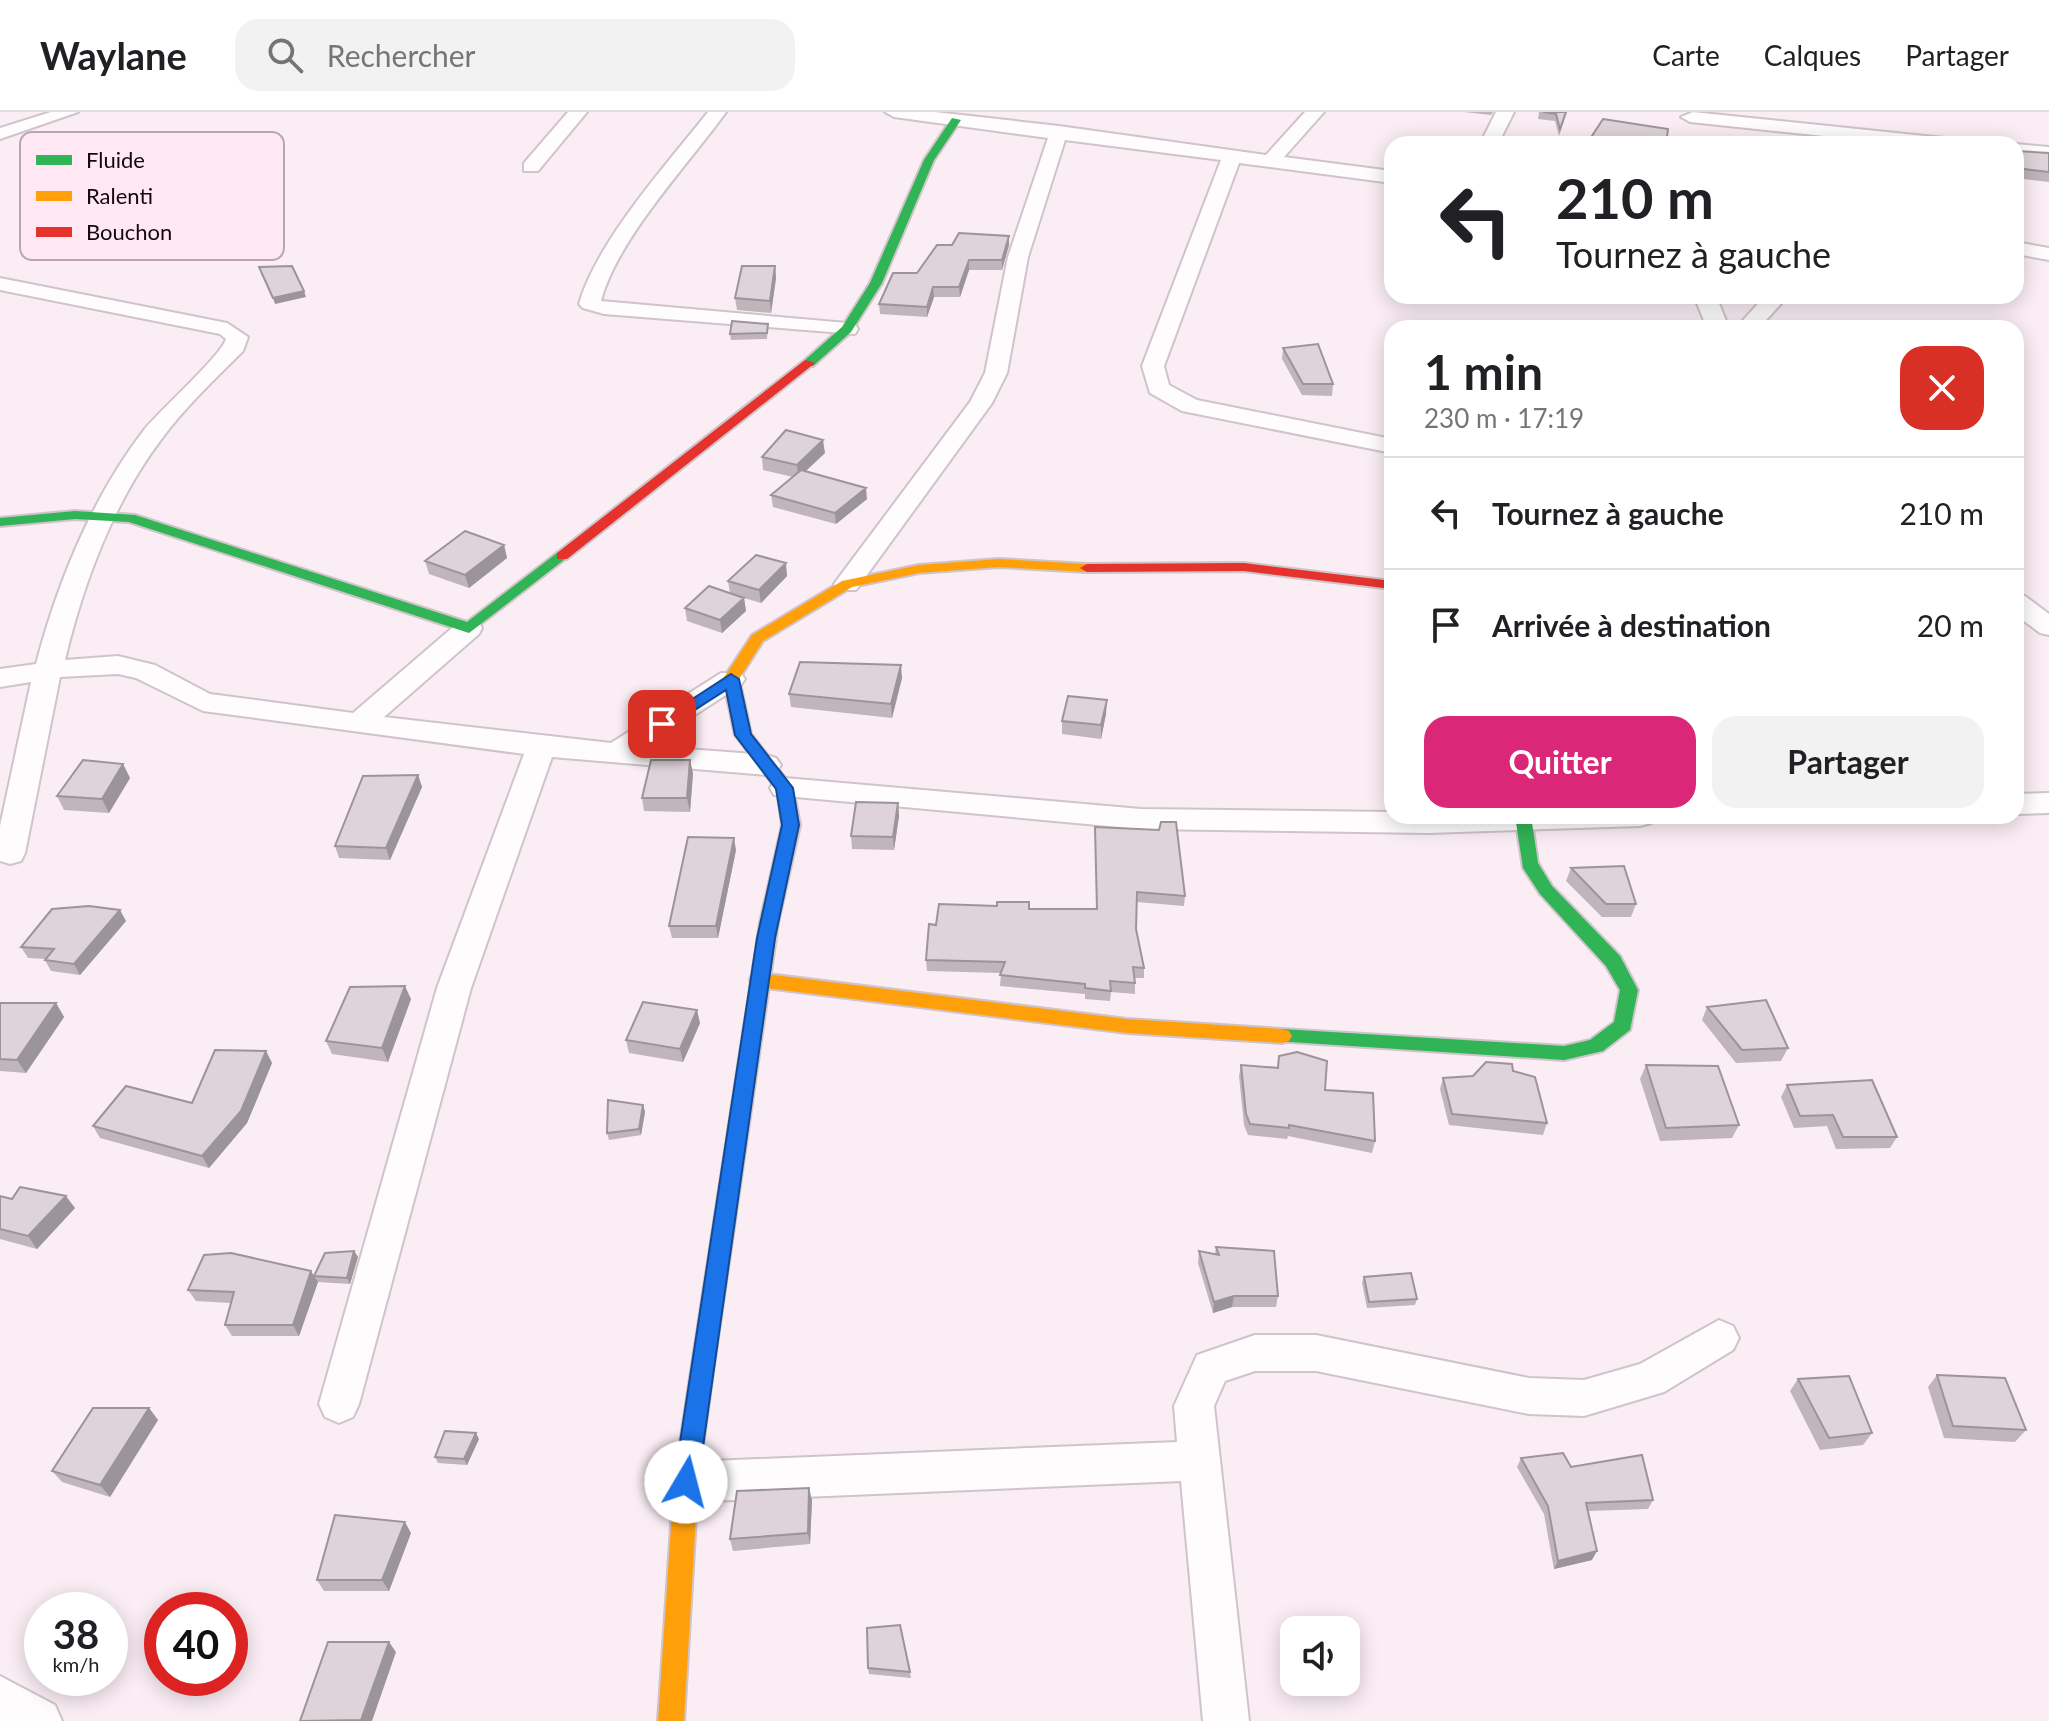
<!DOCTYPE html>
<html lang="fr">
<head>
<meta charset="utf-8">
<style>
  body { margin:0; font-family:Lato,sans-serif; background:#f2f2f2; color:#202124; height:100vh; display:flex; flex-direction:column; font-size:30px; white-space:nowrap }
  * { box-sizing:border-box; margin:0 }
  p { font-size:26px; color:#757577 }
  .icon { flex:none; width:44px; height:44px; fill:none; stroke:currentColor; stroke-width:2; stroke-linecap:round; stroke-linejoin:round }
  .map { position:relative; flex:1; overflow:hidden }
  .panel { position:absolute; left:1384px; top:208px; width:640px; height:504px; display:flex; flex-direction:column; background:#fff; border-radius:24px; box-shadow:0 4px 20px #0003 }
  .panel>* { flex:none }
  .banner { position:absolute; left:1384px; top:24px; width:640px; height:168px; border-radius:24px; box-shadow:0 4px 20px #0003; background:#fff; color:#202124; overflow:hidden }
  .buttons { position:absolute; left:1280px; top:1504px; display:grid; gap:16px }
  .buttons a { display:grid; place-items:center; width:80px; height:80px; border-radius:16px; background:#fff; box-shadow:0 4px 20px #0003; font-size:40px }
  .speed { position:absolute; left:24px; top:1480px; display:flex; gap:16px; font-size:40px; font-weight:700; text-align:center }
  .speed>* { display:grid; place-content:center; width:104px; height:104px; border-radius:50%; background:#fff; box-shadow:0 4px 20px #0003; line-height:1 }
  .speed small { font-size:20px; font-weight:400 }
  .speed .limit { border:12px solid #d22; background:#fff; color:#111 }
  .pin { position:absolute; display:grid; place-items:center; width:68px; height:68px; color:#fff; margin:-34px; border-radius:16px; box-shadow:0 4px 12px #0006 }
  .me { position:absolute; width:88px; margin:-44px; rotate:8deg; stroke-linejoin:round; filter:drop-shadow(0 0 6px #0008) }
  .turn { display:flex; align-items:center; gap:28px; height:168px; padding:0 40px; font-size:36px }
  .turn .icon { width:104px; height:104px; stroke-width:2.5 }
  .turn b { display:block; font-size:56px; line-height:68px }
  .round { display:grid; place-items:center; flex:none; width:84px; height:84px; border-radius:24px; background:#f2f2f2 }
  .headline { display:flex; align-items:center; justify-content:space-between; height:136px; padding:0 40px }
  h1 { font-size:48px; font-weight:700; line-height:60px }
  .cta { display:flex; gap:16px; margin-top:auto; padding:16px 40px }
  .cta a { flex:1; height:92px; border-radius:24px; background:#db2777; color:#fff; font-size:32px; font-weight:700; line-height:92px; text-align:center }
  .cta a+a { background:#f2f2f2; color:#202124 }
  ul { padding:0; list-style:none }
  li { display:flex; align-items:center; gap:24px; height:112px; padding:0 40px; border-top:2px solid #e0e0e0 }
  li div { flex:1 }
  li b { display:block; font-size:30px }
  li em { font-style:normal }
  header { display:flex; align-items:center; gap:48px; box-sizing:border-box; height:112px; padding:0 40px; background:#fff; border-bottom:2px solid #e0e0e0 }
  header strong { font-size:38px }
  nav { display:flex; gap:44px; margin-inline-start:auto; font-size:28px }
  .search { width:560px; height:72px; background:#f2f2f2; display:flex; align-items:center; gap:20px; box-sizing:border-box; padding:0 28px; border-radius:24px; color:#757577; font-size:30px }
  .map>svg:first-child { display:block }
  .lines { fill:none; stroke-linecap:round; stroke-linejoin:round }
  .street-casing { stroke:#cfc4ca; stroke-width:4 }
  .fast-casing { stroke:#cfc4ca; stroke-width:4 }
  .slow-casing { stroke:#cfc4ca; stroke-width:4 }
  .jam-casing { stroke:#cfc4ca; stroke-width:4 }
  .street { fill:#fefcfd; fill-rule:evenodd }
  .fast { fill:#30b455; fill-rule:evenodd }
  .slow { fill:#ff9f0a; fill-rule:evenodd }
  .jam { fill:#e5322d; fill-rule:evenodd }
  .wall { fill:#bfb5bb }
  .shaded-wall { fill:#9b9498 }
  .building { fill:#ded3d9; stroke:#9b9498; stroke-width:2 }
  .route { fill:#1a73e8; stroke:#114b97; stroke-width:2 }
  .key { fill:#ffe8f4; stroke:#b8a5af; stroke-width:2 }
  .key-label { font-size:22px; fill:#12090e }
</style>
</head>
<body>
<header>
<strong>Waylane</strong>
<div class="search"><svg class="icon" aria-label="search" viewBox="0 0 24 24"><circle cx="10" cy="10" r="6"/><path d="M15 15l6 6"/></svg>Rechercher</div>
<nav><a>Carte</a><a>Calques</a><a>Partager</a></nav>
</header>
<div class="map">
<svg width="2049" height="1609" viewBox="0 0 2049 1609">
  <rect width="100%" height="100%" fill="#faedf4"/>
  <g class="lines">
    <g class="street-casing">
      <path id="street" d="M51,0h27l-78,27v-11z
        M568,0h19l-49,59h-14v-8z
        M708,0h18c-38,53 -109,127 -125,189l246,22 8,1 3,5 -3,5 -251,-20 -21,-6 -4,-4c18,-63 88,-140 129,-192z
        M885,0h50l124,14 207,29 39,-43h19l-40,45 108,14v12l-153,-20 -75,203 5,19 28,15 195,39v14l-210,-42 -32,-18 -8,-27 79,-206 -156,-20 -37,117 -21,116 -15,30 -136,187h-18l-4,-6 136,-182 15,-29 23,-116 40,-119 -154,-21z
        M1496,0h18l-16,32h-18z
        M1693,0l261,27 9,5h-62l-211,-22 -9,-5z
        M2016,32l33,3v12l-33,-3z
        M2016,130l33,6v12l-33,-6z
        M0,166l227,45 21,14 -5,14c-29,29 -59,57 -83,90 -47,63 -77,143 -95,219l53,-4 37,9 55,29 143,19 106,-91h20l3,6 -3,6 -95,83 227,26 110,-70h20l4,6 -4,6 -94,61 119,9 10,3 5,7 -5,7 -10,3 -214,-18 -81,231 -112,416 -6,13 -14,6 -14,-6 -6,-13 118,-416 87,-234 -321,-43 -67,-33 -18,-4 -58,3 -35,176 -4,8 -11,3 -10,-3v-35l31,-144 -31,5v-18l36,-5c22,-83 56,-166 108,-234 16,-20 77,-74 82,-91l-6,-5 -220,-44z
        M1694,184h22l13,32h-22z
        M1765,184h23l-29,32h-23z
        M2016,482l9,2 24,18v21l-9,-2 -24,-18z
        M785,666l356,31 251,3v4h263l-4,7 -11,3 -212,7 -287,-4 -367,-34 -4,-7 4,-7z
        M2049,681v20l-33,1v-20z
        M1719,1208l14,6 6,12 -6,12 -69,42 -80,24 -55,-2 -213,-43h-61l-30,10 -11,25 35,315h-46l-22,-240 -495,21 -15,-6 -6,-14 6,-14 15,-6 491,-20 -3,-36 23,-51 58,-20h61l213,43 55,2 56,-16z
        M0,1564l55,29 7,16h-62z"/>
    </g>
    <g class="fast-casing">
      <path id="fast" d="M952,6l9,2 -27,40 -52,123 -31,49 -38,34h-8v-6l37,-33 28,-44 54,-123z
        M75,399l60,4 332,107 90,-69h10l2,3 -100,77 -340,-111 -54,-3 -75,7v-8z
        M1515,704h16l7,47 14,23 68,70 18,34 -8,40 -27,21 -39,9 -289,-19 -3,-5 3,-5 7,-2 282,17 26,-6 24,-18 6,-32 -14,-24 -66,-72 -17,-26z
        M769,804l9,7 -64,442 -3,7 -8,3 -8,-3 -3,-7 68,-442z"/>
    </g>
    <g class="slow-casing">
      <path id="slow" d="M999,447l88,5 7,4 -7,4 -88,-5 -80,6 -67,14 -89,54 -24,38 12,55 42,54 7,37 -22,98 -3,5h-12l-3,-5 22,-98 -5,-36 -42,-54 -12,-56 29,-44 90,-54 77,-16z
        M759,861l368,46 155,10 7,2 3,5 -3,5 -7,2 -155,-10 -368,-46 -7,-2 -2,-5 2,-5z
        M703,1243l8,3 3,7 -16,117 -14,239h-26l16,-239 18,-117 3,-7z"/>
    </g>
    <g class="jam-casing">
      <path id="jam" d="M805,248l10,3 -248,196h-10v-6z
        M1244,451l148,18v8l-148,-18 -157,1 -7,-4 7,-4z"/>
    </g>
    <use href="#street" class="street"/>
    <use href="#fast" class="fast"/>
    <use href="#slow" class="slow"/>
    <use href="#jam" class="jam"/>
  </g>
  <path class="wall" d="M1464,0h29l-2,3z
    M1539,0h28l-8,24 -4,-15 -17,-2z
    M2016,39l33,2v29l-33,-4z
    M1009,124v9l-7,25h-33l-9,27h-26l-7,20 -47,-3 -1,-10 38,-31 35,-28z
    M775,154l1,12 -5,35 -34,-3 -2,-12z
    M768,212l-1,15 -36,1 -1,-6z
    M1283,236l50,36 -1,12 -30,-1 -20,-36z
    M825,341l-20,19 62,27 -31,25 -63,-17 -2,-12 22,-18 -30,-7 -1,-13z
    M504,433l3,13 -38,30 -40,-14 -4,-13z
    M787,464l-26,27 -17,-5 2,13 -24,22 -35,-12 -2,-13 45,-15 -2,-12z
    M902,566l-10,40 -101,-11 -2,-13z
    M1106,602l-5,25 -39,-5v-13z
    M123,652l7,14 -21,35 -45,-3 -7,-14z
    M693,661l-3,39 -46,-1 -2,-13z
    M418,663l4,12 -32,73 -51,-2 -4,-12z
    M898,691l1,13 -5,34 -42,-1 -1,-13z
    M1095,715l90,69 -1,10 -47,-4 -1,27 8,39v10h-9v16l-24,-2 -1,9 -25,-2v-5l-85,-8 1,-13 -74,-2 -1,-11 10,-35 93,-16h68z
    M736,738l-18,88h-46l-3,-12z
    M1571,756l65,36 -5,13h-29l-36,-36z
    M126,809l-46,54 -29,-4 -6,-11 1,-1 -18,-1 -7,-11z
    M411,887l-23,63 -56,-8 -6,-13z
    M0,891h56l8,14 -38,56 -26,-2z
    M1707,895l81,41 -7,13 -45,2 -34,-43z
    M700,911l-17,39 -54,-9 -3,-13z
    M266,939l6,12 -25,60 -38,45 -109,-30 -7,-12 99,-23z
    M1279,944l46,34 50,51 -3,12 -84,-17 -1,3 -39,-4 -4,-10 -5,-49 2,-11 36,2z
    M1646,953l93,60 -7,13 -72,3 -20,-62z
    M1513,959l34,52 -4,12 -94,-10 -9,-36 3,-11 30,-2z
    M1787,973l110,52 -7,11 -54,1 -9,-23 -33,2 -13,-31z
    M643,993l2,7 -4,23 -32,5 -2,-7z
    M0,1084l12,3 63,9 -38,41 -37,-10z
    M1216,1135l62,49 -2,11h-44l-19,6 -15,-50 1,-12 16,3z
    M354,1139l4,6 -8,27 -32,-2 -19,54h-67l-7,-11 6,-22 -35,-2 -8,-11 126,-14z
    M1364,1165l53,22 -2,6 -48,3 -5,-25z
    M1937,1263l89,55 -11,12 -71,-4 -16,-51z
    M1798,1267l74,54 -9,12 -43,5 -30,-59z
    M149,1296l9,12 -48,77 -48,-15 -10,-11z
    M479,1327l-12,26 -29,-2 -3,-6z
    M1521,1346l50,9 82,33 -5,9 -60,2 4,49 -38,9 -10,-55 -27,-47z
    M812,1388l-2,44 -77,7 -3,-12z
    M411,1421l-22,58h-65l-7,-11z
    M900,1513l11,53 -42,-4 -1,-6z"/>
  <path class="shaded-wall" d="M1009,124v9l-7,25v-10z
    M969,148v10l-9,27 -1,-10z
    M775,154l1,12 -5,35 -1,-12z
    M933,175l1,10 -7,20v-10z
    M304,179l2,6 -31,7 -2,-6z
    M823,328l2,13 -27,25 -1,-13z
    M866,376l1,11 -31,25 -1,-11z
    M504,433l3,13 -38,30 -4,-13z
    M786,451l1,13 -26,27 -2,-13z
    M744,486l2,13 -24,22 -2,-13z
    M901,553l1,13 -10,40 -1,-14z
    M1107,588l-1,14 -5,25v-14z
    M690,648l3,13 -3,39 -3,-14z
    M123,652l7,14 -21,35 -7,-14z
    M418,663l4,12 -32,73 -4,-12z
    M898,691l1,13 -5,34 -1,-13z
    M734,726l2,12 -18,88 -2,-12z
    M120,798l6,11 -46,54 -6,-11z
    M405,874l6,13 -23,63 -6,-14z
    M56,891l8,14 -38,56 -9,-13z
    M697,898l3,13 -17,39 -3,-13z
    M266,939l6,12 -25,60 -38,45 -7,-12z
    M643,993l2,7 -4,23 -2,-6z
    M66,1084l9,12 -38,41 -9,-13z
    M354,1139l4,6 -8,27 -3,-6z
    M311,1159l7,11 -19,54 -6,-11z
    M1234,1184l-2,11 -19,6 1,-11z
    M149,1296l9,12 -48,77 -10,-12z
    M476,1321l3,6 -12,26 -3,-6z
    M809,1376l3,12 -2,44 -2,-11z
    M405,1410l6,11 -22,58 -7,-11z
    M1597,1439l-5,9 -38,9 4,-8z
    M389,1530l7,10 -24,69h-10l-1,-1z"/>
  <path class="building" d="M1543,0h23l-6,17 -4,-15z
    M1603,7l65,10 -2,15h-62l-16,-2z
    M2016,39l33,2v19l-33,-4z
    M959,121l50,3 -7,24h-33l-10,27h-26l-6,20 -48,-3 14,-31h24l20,-28h15z
    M292,154l12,25 -31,7 -14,-31z
    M742,154h33l-5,35 -35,-3z
    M732,209l36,3 -1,9 -37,1z
    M1318,232l15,40h-30l-20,-36z
    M786,318l37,10 -26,25 -35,-8z
    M801,358l65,18 -31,25 -64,-18z
    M465,419l39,14 -39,30 -40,-14z
    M756,443l30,8 -27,27 -31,-9z
    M709,474l35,12 -24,22 -35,-12z
    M800,550l101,3 -10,39 -102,-10z
    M1068,584l39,4 -6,25 -39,-4z
    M83,648l40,4 -21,35 -45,-3z
    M651,648h39l-3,38h-45z
    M418,663l-32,73 -51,-2 28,-70z
    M856,690l42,1 -5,34 -42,-1z
    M1161,710h15l9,74 -48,-4 -1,37 8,39 -11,-1 2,16 -25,-2 1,10 -26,-3v-4l-85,-9 5,-13 -79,-2 3,-36 7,1 3,-21 58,2v-4h32v7h68l-2,-82 64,3z
    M688,725l46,1 -18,88h-47z
    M1624,754l12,38h-30l-35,-36z
    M89,794l31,4 -46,54 -29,-4 9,-11 -33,-2 31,-38z
    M405,874l-23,62 -56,-7 24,-54z
    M1766,888l22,48 -46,2 -35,-43z
    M643,890l54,8 -17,39 -54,-9z
    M0,891h56l-39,57 -17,-1z
    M215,938l51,1 -25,60 -39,45 -109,-30 33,-40 66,17z
    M1297,940l30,9 -2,29 48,3 2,48 -86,-16v3l-39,-4 -4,-10 -5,-49 37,3 1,-12z
    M1486,950l26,2 1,7 22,6 12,46 -95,-9 -9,-36 30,-2z
    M1646,953l72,1 21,59 -73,3z
    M1872,968l25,57h-54l-10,-22 -33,1 -13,-31z
    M608,988l35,5 -4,24 -32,4z
    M20,1075l46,9 -38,40 -28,-7v-33l12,3z
    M1216,1135l58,4 4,45h-44l-20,6 -15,-51 20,4z
    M354,1139l-7,27 -33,-2 11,-23z
    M231,1141l80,18 -18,54h-68l9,-33 -46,-2 16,-35z
    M1411,1161l6,26 -48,3 -5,-25z
    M1937,1263l68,3 21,52 -73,-4z
    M1849,1264l23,57 -43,5 -31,-59z
    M93,1296h56l-49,77 -48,-14z
    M445,1319l31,2 -12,26 -29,-2z
    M1563,1341l8,14 71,-12 11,45 -67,3 11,48 -39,10 -10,-55 -27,-48z
    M809,1376l-1,45 -78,6 7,-48z
    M335,1403l70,7 -23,58h-65z
    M900,1513l10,47 -42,-4 -1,-40z
    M328,1530h61l-28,78 -61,1z"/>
  <path class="route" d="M731,562l8,5 12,55 42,54 6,37 -24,113 -77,544 -4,8 -8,3 -9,-3 -3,-8 83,-544 25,-113 -6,-36 -41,-54 -9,-45 -58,37 -6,2 -8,-5z"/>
  <rect x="20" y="20" width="264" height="128" rx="12" class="key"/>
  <rect x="36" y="43" width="36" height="10" fill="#30b455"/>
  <rect x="36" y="79" width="36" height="10" fill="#ff9f0a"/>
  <rect x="36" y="115" width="36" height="10" fill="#e5322d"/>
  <g class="key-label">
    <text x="86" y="56">Fluide</text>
    <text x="86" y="92">Ralenti</text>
    <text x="86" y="128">Bouchon</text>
  </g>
</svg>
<div class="buttons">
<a><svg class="icon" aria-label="sound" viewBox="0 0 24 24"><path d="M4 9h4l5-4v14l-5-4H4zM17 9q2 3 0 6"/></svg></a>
</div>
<div class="speed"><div>38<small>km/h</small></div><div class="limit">40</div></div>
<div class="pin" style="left:662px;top:612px;background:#d93025"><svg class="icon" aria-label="arrive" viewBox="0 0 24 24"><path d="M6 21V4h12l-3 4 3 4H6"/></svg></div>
<svg class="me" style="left:686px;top:1370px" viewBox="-20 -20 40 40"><circle r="19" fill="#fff"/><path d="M0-13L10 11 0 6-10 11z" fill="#1a73e8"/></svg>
<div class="banner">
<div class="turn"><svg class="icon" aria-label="left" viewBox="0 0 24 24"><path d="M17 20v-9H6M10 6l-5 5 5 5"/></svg><div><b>210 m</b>Tournez à gauche</div></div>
</div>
<section class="panel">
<div class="headline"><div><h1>1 min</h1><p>230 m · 17:19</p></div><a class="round" style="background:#d93025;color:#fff"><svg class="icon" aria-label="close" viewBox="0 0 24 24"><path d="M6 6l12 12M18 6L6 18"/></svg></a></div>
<ul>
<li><svg class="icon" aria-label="left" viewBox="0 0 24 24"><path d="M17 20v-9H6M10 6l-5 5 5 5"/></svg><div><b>Tournez à gauche</b></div><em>210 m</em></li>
<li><svg class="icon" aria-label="arrive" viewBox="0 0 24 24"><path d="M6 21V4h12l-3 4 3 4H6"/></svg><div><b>Arrivée à destination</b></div><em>20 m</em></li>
</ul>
<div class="cta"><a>Quitter</a><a>Partager</a></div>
</section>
</div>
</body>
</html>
